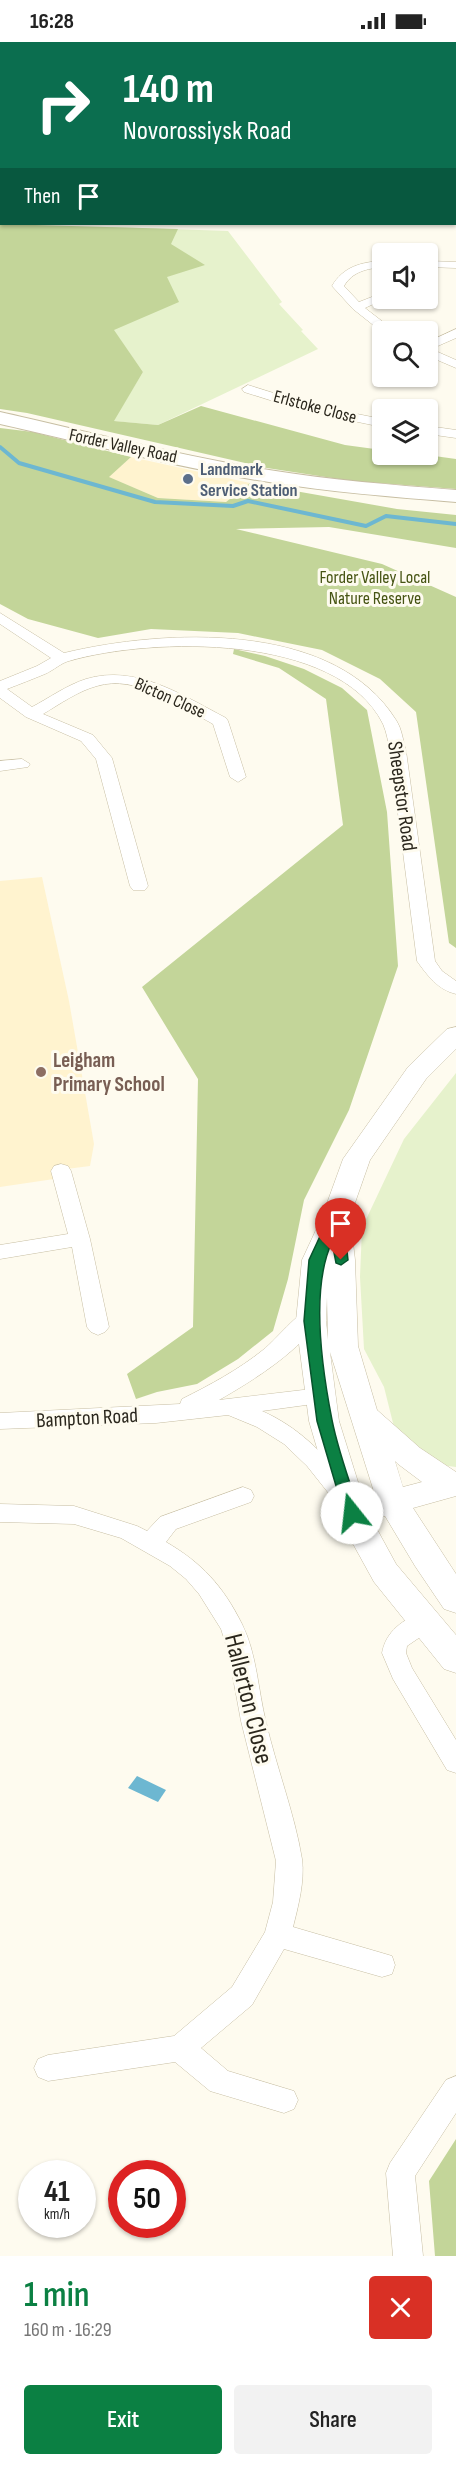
<!DOCTYPE html>
<html lang="en">
<head>
<meta charset="utf-8">
<style>
  body { margin:0; font-family:"Sofia Sans Condensed",sans-serif; background:#f2f2f2; color:#222; height:100vh; display:flex; flex-direction:column; font-size:22px; white-space:nowrap }
  * { box-sizing:border-box; margin:0 }
  p { font-size:20px; color:#767676 }
  .icon { flex:none; width:33px; height:33px; fill:none; stroke:currentColor; stroke-width:2; stroke-linecap:round; stroke-linejoin:round }
  .map { position:relative; height:2214px; overflow:hidden }
  .panel { display:flex; flex-direction:column; background:#fff; flex:1 }
  .panel>* { flex:none }
  .guide { position:absolute; left:0px; top:0px; width:456px; height:183px; box-shadow:0 2px 4px #0004; background:#0b6e4f; color:#fff; overflow:hidden }
  .fabs { position:absolute; left:372px; top:201px; display:grid; gap:12px }
  .fabs a { display:grid; place-items:center; width:66px; height:66px; border-radius:6px; background:#fff; box-shadow:0 2px 4px #0004; font-size:30px }
  .speed { position:absolute; left:18px; top:2118px; display:flex; gap:12px; font-size:30px; font-weight:700; text-align:center }
  .speed>* { display:grid; place-content:center; width:78px; height:78px; border-radius:50%; background:#fff; box-shadow:0 2px 4px #0004; line-height:1 }
  .speed small { font-size:15px; font-weight:400 }
  .speed .limit { border:9px solid #d22; background:#fff; color:#111 }
  .pin { position:absolute; display:grid; place-items:center; width:51px; height:51px; color:#fff; margin:-62px -26px; border-radius:50% 50% 50% 0; rotate:-45deg; box-shadow:0 0 6px #0007 }
  .pin .icon { rotate:45deg }
  .me { position:absolute; width:66px; margin:-33px; rotate:344deg; stroke-linejoin:round; filter:drop-shadow(0 0 4px #0008) }
  .turn { display:flex; align-items:center; gap:21px; height:126px; padding:0 24px; font-size:27px }
  .turn .icon { width:78px; height:78px; stroke-width:2.5 }
  .turn b { display:block; font-size:42px; line-height:51px }
  .then { display:flex; align-items:center; height:57px; padding:0 24px; background:#0003; gap:12px; font-size:22px }
  .round { display:grid; place-items:center; flex:none; width:63px; height:63px; border-radius:6px; background:#f2f2f2 }
  .summary { display:flex; align-items:center; justify-content:space-between; height:102px; padding:0 24px }
  h1 { font-size:36px; font-weight:600; line-height:45px; color:#0b8043 }
  .primary-button { display:flex; gap:12px; margin-top:auto; padding:12px 24px }
  .primary-button a { flex:1; height:69px; border-radius:6px; background:#0b8043; color:#fff; font-size:24px; font-weight:600; line-height:69px; text-align:center }
  .primary-button a+a { background:#f2f2f2; color:#222 }
  .status { display:flex; justify-content:space-between; align-items:center; height:42px; padding:0 30px; background:#fff; direction:ltr }
  .status svg { height:16px; fill:currentColor }
  .map>svg:first-child { display:block }
  .built { fill:#fff3cf }
  .green { fill:#e6f2cc }
  .forest { fill:#c3d599 }
  .water { fill:#6db7d1 }
  .lines { fill:none; stroke-linecap:round; stroke-linejoin:round }
  .stream { stroke:#6db7d1; stroke-width:4 }
  .street-casing { stroke:#c7bea3; stroke-width:1 }
  .secondary-casing { stroke:#c7bea3; stroke-width:1 }
  .primary-casing { stroke:#c7bea3; stroke-width:2 }
  .street { fill:#fff; fill-rule:evenodd }
  .secondary { fill:#fff; fill-rule:evenodd }
  .primary { fill:#fff; fill-rule:evenodd }
  .route { fill:#0b8043; stroke:#07532c; stroke-width:1.5 }
  .service-dot { fill:#5c6f8a; stroke:#fefbef; stroke-width:2 }
  .education-dot { fill:#8d6e63; stroke:#fefbef; stroke-width:2 }
  .labels { text-anchor:middle; dominant-baseline:central; stroke-width:6; stroke-linejoin:round; paint-order:stroke }
  .far-street-label { font-size:18px; fill:#2b271d; stroke:#fefbef }
  .far-service-label { font-size:18px; font-weight:bold; fill:#4e5e75; stroke:#fefbef; text-anchor:start }
  .far-park-label { font-size:18px; fill:#465413; stroke:#fefbef }
  .street-label { font-size:21px; fill:#2b271d; stroke:#fefbef }
  .education-label { font-size:21px; font-weight:bold; fill:#785e54; stroke:#fefbef; text-anchor:start }
  .near-street-label { font-size:26px; fill:#2b271d; stroke:#fefbef }
</style>
</head>
<body>
<div class="status"><b>16:28</b><svg viewBox="0 0 49 12"><path d="M0 12V9h3v3zM5 12V6h3v6zM10 12V3h3v9zM15 12V0h3v12zM26 1h20v11H26zM47 4h2v5h-2z"/></svg></div>
<div class="map">
<svg width="456" height="2214" viewBox="0 0 456 2214">
  <rect width="100%" height="100%" fill="#fefbef"/>
  <path class="built" d="M131,415l119,26 -24,19 -68,-4 -50,-21z
    M42,835l27,124 25,143 -4,22 -39,5 3,8 -54,8v-306z"/>
  <path class="green" d="M111,185l117,4 54,71 -3,2 24,26 -2,1 17,18 -160,76 -45,-4 30,-49 -24,-34 -18,-1 -101,-75z
    M456,1031v394l-31,-4 -29,-28 -12,-48 -20,-38 -4,-72 2,-49 42,-89z"/>
  <path class="forest" d="M0,182l178,5 -7,15 34,21 -38,12 12,25 -65,28 29,42 -29,49 44,4 43,-19 144,39 37,5v4h38l36,5v30l-104,-8 -85,-13 -240,-55 -27,-4z
    M0,386l33,4 98,25 -22,20 49,21 68,4 24,-19 147,26 59,6v33l-127,-21 -93,2 146,35 74,33v351l-7,-5 -33,-231 -36,-33 -58,-29 -84,-17 -87,-4 -53,9 -70,-19 -28,-15z
    M234,607l31,7 39,13 38,19 25,22 20,102 11,154 -49,144 -45,90 -16,79 -15,52 -35,28 -41,25 -40,8 -21,7 -9,-25 66,-47 5,-248 -56,-92 201,-162 -17,-126 -47,-31 -46,-14z
    M456,2097v117h-21l-6,-75z"/>
  <path class="water" d="M137,1734l29,14 -8,12 -30,-14z"/>
  <g class="lines">
    <path class="stream" d="M0,405l19,16 136,39 78,4 15,-5 118,25 20,-10 70,8"/>
    <g class="street-casing">
      <path id="street" d="M25,0h11l1,2h-11z
        M160,0h13l1,2h-13z
        M348,0h14l-15,2z
        M0,40h2v6h-2z
        M454,46h2v6h-2z
        M0,73h2v6h-2z
        M0,101h2v6h-2z
        M454,149h2v6h-2z
        M0,153h2v6h-2z
        M382,219v6c-15,2 -29,4 -38,19l15,16 23,-9v5h4l-21,10 31,24h-14l-29,-23 -21,-23c11,-19 29,-24 50,-25z
        M428,219l28,1v6l-28,-1z
        M456,287v9l-25,11 25,11v8l-28,-12v-14z
        M248,343l64,20 70,14v8l-77,-16 -61,-19 -2,-3z
        M428,384l28,4v8l-28,-4z
        M0,571l64,40c100,-24 270,-33 332,67 6,9 7,21 10,31l29,210 7,10 14,10v13c-18,-4 -29,-19 -39,-33l-27,-210c-2,-9 -3,-18 -7,-27 -45,-91 -231,-87 -314,-63 -8,2 -15,9 -24,13 -12,5 -25,10 -38,15l25,18c17,-9 35,-22 54,-28 50,-15 96,16 140,39l2,3 18,56 -8,5 -8,-5 -17,-53c-33,-18 -77,-50 -116,-38 -19,5 -37,18 -54,28l50,21 19,23 36,128 -3,4h-12l-3,-4 -34,-127 -15,-18 -55,-24 -26,-19v-17l37,-15 14,-8 -51,-34z
        M22,717l8,5 -2,3 -28,4v-10z
        M61,1122l7,2 3,5 19,68 19,88 -4,5 -7,3 -7,-3 -4,-5 -15,-80 -72,12v-14l68,-11 -17,-63 3,-5z
        M312,1266l7,2 4,5c-21,35 -69,65 -104,85l101,-12 8,2 3,6 -3,6 -66,9c36,16 61,41 84,72l3,6 -3,6 -8,3 -8,-3 -23,-29 -23,-22 -27,-17 -29,-12 -72,8 -156,6v-16l180,-9 2,-5c28,-14 56,-29 81,-49 14,-11 34,-38 49,-42z
        M243,1445l8,3 3,6 -3,6 -75,27 -10,13c36,21 57,44 76,82 15,30 16,66 24,98 10,44 29,93 36,137 3,22 -4,48 -9,68l89,26 10,3 3,9 -3,9 -10,3 -98,-28 -32,56 -51,43 27,23 66,20 4,9 -4,9 -10,4 -74,-22 -35,-29 -127,19 -10,-4 -4,-9 4,-9 10,-4 126,-19 58,-49 33,-55 8,-30 3,-41 -35,-140 -13,-70 -7,-22 -22,-35 -13,-15 -16,-13 -49,-28 -47,-14 -74,-2v-18l74,2 63,20 10,5 13,-14z
        M424,1570l8,3 4,7 -4,7 -25,17 -1,7 6,15 44,72v33l-9,-3 -54,-91 -11,-26c4,-22 21,-34 42,-41z
        M456,2034v37l-41,63 8,80h-30l-7,-83 4,-10 56,-83z"/>
    </g>
    <g class="secondary-casing">
      <path id="secondary" d="M456,985v22l-30,30 -56,81 -20,57 5,43 3,86 19,64 43,38 36,24v24l-43,12 43,66v39l-12,-4 -29,-43 -30,-50 -13,4 24,44 60,71v38l-12,-4 -70,-87 -38,-69 -27,-92 -13,-100 6,-61 20,-43 21,-58 65,-92 39,-38zM327,1255l1,43 -2,-19zM330,1310l45,143 -12,3 -24,-77zM395,1419l3,3 24,18 -19,5z"/>
    </g>
    <g class="primary-casing">
      <path id="primary" d="M0,370c89,20 179,44 269,58 62,10 124,15 187,20v12c-63,-5 -125,-10 -187,-20 -90,-14 -180,-38 -269,-58z"/>
    </g>
    <use href="#street" class="street"/>
    <use href="#secondary" class="secondary"/>
    <use href="#primary" class="primary"/>
  </g>
  <path class="route" d="M336,1170l7,5 5,43 -7,5 -5,-2 -4,-21c-22,47 -10,127 0,178 6,31 18,63 28,93l-3,5h-11l-2,-5 -27,-92 -13,-100 5,-61 20,-43z"/>
  <circle class="service-dot" cx="188" cy="437" r="6"/>
  <circle class="education-dot" cx="41" cy="1030" r="6"/>
  <g class="labels">
    <g class="far-street-label">
      <text transform="translate(315 365) rotate(15)">Erlstoke Close</text>
      <text transform="translate(123 404) rotate(12)">Forder Valley Road</text>
      <text transform="translate(170 656) rotate(24)">Bicton Close</text>
    </g>
    <g class="far-service-label">
      <text x="200" y="427">Landmark<tspan x="200" dy="21">Service Station</tspan></text>
    </g>
    <g class="far-park-label">
      <text x="375" y="535">Forder Valley Local<tspan x="375" dy="21">Nature Reserve</tspan></text>
    </g>
    <g class="street-label">
      <text transform="translate(402 754) rotate(82)">Sheepstor Road</text>
      <text transform="translate(87 1376) rotate(-3)">Bampton Road</text>
    </g>
    <g class="education-label">
      <text x="53" y="1018">Leigham<tspan x="53" dy="24">Primary School</tspan></text>
    </g>
    <g class="near-street-label">
      <text transform="translate(248 1657) rotate(76)">Hallerton Close</text>
    </g>
  </g>
</svg>
<div class="fabs">
<a><svg class="icon" aria-label="sound" viewBox="0 0 24 24"><path d="M4 9h4l5-4v14l-5-4H4zM17 9q2 3 0 6"/></svg></a>
<a><svg class="icon" aria-label="search" viewBox="0 0 24 24"><circle cx="10" cy="10" r="6"/><path d="M15 15l6 6"/></svg></a>
<a><svg class="icon" aria-label="layers" viewBox="0 0 24 24"><path d="M12 4l9 5-9 5-9-5zM3 14l9 5 9-5"/></svg></a>
</div>
<div class="speed"><div>41<small>km/h</small></div><div class="limit">50</div></div>
<div class="pin" style="left:341px;top:1218px;background:#d93025"><svg class="icon" aria-label="arrive" viewBox="0 0 24 24"><path d="M6 21V4h12l-3 4 3 4H6"/></svg></div>
<svg class="me" style="left:352px;top:1471px" viewBox="-20 -20 40 40"><circle r="19" fill="#fff"/><path d="M0-13L10 11 0 6-10 11z" fill="#0b8043"/></svg>
<div class="guide">
<div class="turn"><svg class="icon" aria-label="right" viewBox="0 0 24 24"><path d="M7 20v-9h11M14 6l5 5-5 5"/></svg><div><b>140 m</b>Novorossiysk Road</div></div>
<div class="then">Then<svg class="icon" aria-label="arrive" viewBox="0 0 24 24"><path d="M6 21V4h12l-3 4 3 4H6"/></svg></div>
</div>
</div>
<section class="panel">
<div class="summary"><div><h1>1 min</h1><p>160 m · 16:29</p></div><a class="round" style="background:#d93025;color:#fff"><svg class="icon" aria-label="close" viewBox="0 0 24 24"><path d="M6 6l12 12M18 6L6 18"/></svg></a></div>
<div class="primary-button"><a>Exit</a><a>Share</a></div>
</section>
</body>
</html>
